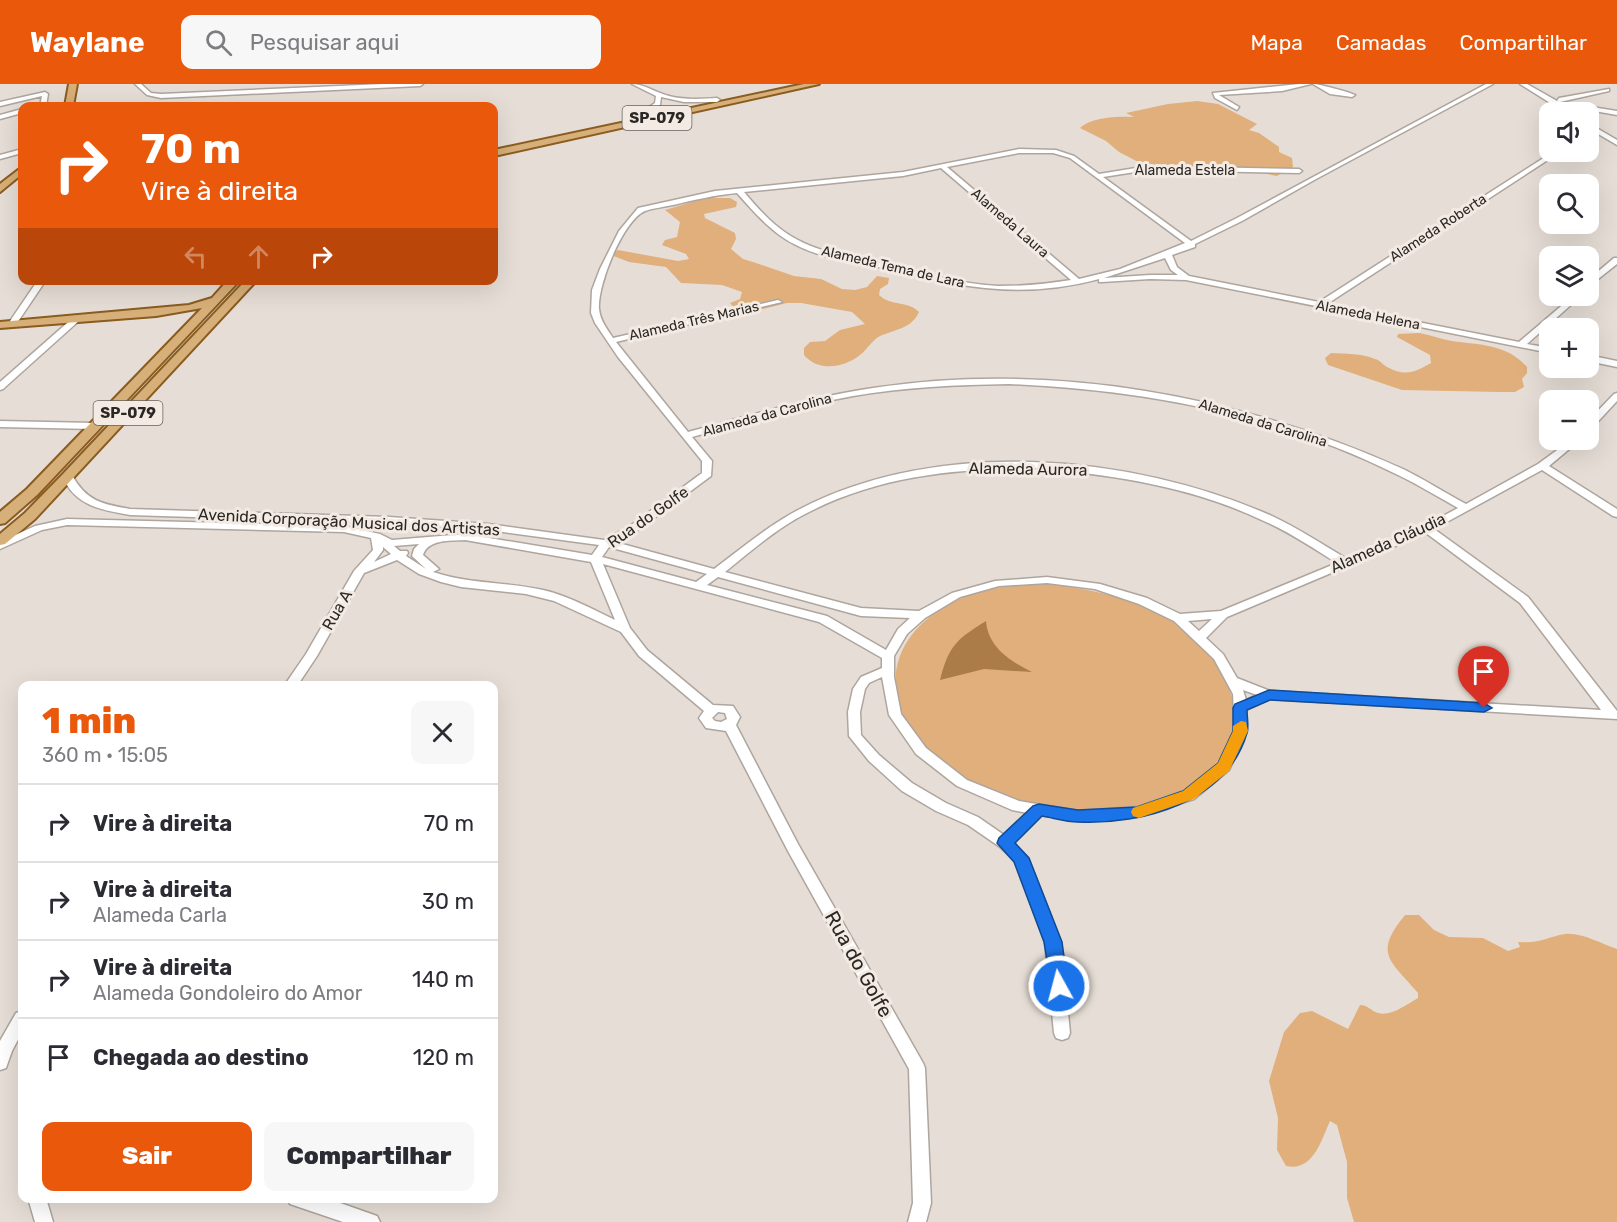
<!DOCTYPE html>
<html lang="pt">
<head>
<meta charset="utf-8">
<style>
  body { margin:0; font-family:Rubik,sans-serif; background:#f7f7f7; color:#2b2b33; height:100vh; display:flex; flex-direction:column; font-size:22px; white-space:nowrap }
  * { box-sizing:border-box; margin:0 }
  p { font-size:20px; color:#7c7c81 }
  .icon { flex:none; width:33px; height:33px; fill:none; stroke:currentColor; stroke-width:2; stroke-linecap:round; stroke-linejoin:round }
  .map { position:relative; flex:1; overflow:hidden }
  .side { position:absolute; left:18px; top:597px; width:480px; height:522px; display:flex; flex-direction:column; background:#fff; border-radius:12px; box-shadow:0 6px 24px #0002 }
  .side>* { flex:none }
  .guide { position:absolute; left:18px; top:18px; width:480px; height:183px; border-radius:12px; box-shadow:0 6px 24px #0002; background:#ea580c; color:#fff; overflow:hidden }
  .tools { position:absolute; left:1539px; top:18px; display:grid; gap:12px }
  .tools a { display:grid; place-items:center; width:60px; height:60px; border-radius:12px; background:#fff; box-shadow:0 6px 24px #0002; font-size:30px }
  .pin { position:absolute; display:grid; place-items:center; width:51px; height:51px; color:#fff; margin:-62px -26px; border-radius:50% 50% 50% 0; rotate:-45deg; box-shadow:0 0 6px #0007 }
  .pin .icon { rotate:45deg }
  .me { position:absolute; width:66px; margin:-33px; rotate:353deg; stroke-linejoin:round; filter:drop-shadow(0 0 4px #0008) }
  .turn { display:flex; align-items:center; gap:21px; height:126px; padding:0 24px; font-size:27px }
  .turn .icon { width:78px; height:78px; stroke-width:2.5 }
  .turn b { display:block; font-size:42px; line-height:51px }
  .lanes { display:flex; align-items:center; height:57px; padding:0 24px; background:#0003; justify-content:center; gap:30px; direction:ltr }
  .lanes .off { opacity:.35 }
  .round { display:grid; place-items:center; flex:none; width:63px; height:63px; border-radius:12px; background:#f7f7f7 }
  .head { display:flex; align-items:center; justify-content:space-between; height:102px; padding:0 24px }
  h1 { font-size:36px; font-weight:800; line-height:45px; color:#ea580c }
  .cta { display:flex; gap:12px; margin-top:auto; padding:12px 24px }
  .cta a { flex:1; height:69px; border-radius:12px; background:#ea580c; color:#fff; font-size:24px; font-weight:800; line-height:69px; text-align:center }
  .cta a+a { background:#f7f7f7; color:#2b2b33 }
  ul { padding:0; list-style:none }
  li { display:flex; align-items:center; gap:18px; height:78px; padding:0 24px; border-top:2px solid #e1e1e2 }
  li div { flex:1 }
  li b { display:block; font-size:22px }
  li em { font-style:normal }
  header { display:flex; align-items:center; gap:36px; box-sizing:border-box; height:84px; padding:0 30px; background:#ea580c; color:#fff }
  header strong { font-size:28px }
  nav { display:flex; gap:33px; margin-inline-start:auto; font-size:21px }
  .search { width:420px; height:54px; background:#f7f7f7; display:flex; align-items:center; gap:15px; box-sizing:border-box; padding:0 21px; border-radius:12px; color:#7c7c81; font-size:22px }
  .map>svg:first-child { display:block }
  .green { fill:#e0af7b }
  .water { fill:#ab7c47 }
  .lines { fill:none; stroke-linecap:round; stroke-linejoin:round }
  .minor-casing { stroke:#ada59e; stroke-width:3 }
  .major-casing { stroke:#8a5c20; stroke-width:4 }
  .minor { fill:#fff; fill-rule:evenodd }
  .major { fill:#d7af78; fill-rule:evenodd }
  .route { fill:#1a73e8; stroke:#114b97; stroke-width:1.5 }
  .slow { fill:#f59e0b }
  .labels { text-anchor:middle; dominant-baseline:central; stroke-width:6; stroke-linejoin:round; paint-order:stroke }
  .far-street-label { font-size:14px; fill:#2a2724; stroke:#f3ebe3 }
  .shield { fill:#f3ebe3; stroke:#66625d; stroke-width:1.5 }
  .shield-label { font-size:15px; font-weight:bold; fill:#2a2724 }
  .street-label { font-size:16px; fill:#2a2724; stroke:#f3ebe3 }
  .near-street-label { font-size:20px; fill:#2a2724; stroke:#f3ebe3 }
</style>
</head>
<body>
<header>
<strong>Waylane</strong>
<div class="search"><svg class="icon" aria-label="search" viewBox="0 0 24 24"><circle cx="10" cy="10" r="6"/><path d="M15 15l6 6"/></svg>Pesquisar aqui</div>
<nav><a>Mapa</a><a>Camadas</a><a>Compartilhar</a></nav>
</header>
<div class="map">
<svg width="1617" height="1138" viewBox="0 0 1617 1138">
  <rect width="100%" height="100%" fill="#e6ded6"/>
  <path class="green" d="M1197,17l21,3 39,20 -8,6 10,3 20,14v5l13,6 1,9 -16,9 -21,-4 -110,-6 -27,-14 -13,-11 -26,-13c11,-11 39,-12 54,-11l-8,-4 42,-9z
    M706,114h24l7,4 -1,5 -32,7 1,4 30,15 1,6 -5,10 12,10 10,3 41,14 27,3 21,10 13,1 12,-3 10,-11 12,2 -1,6 -8,5 -1,6c13,12 28,5 40,17 -8,17 -23,17 -39,24 -8,4 -13,14 -20,19 -16,13 -42,17 -56,0v-7l6,-6 15,-1 15,-11 25,-6 -13,-12 -51,-9h-14l-24,6h-28l-5,-6 10,-4 2,-7 -20,-7 -41,-2 -15,-16 -37,-5 -18,-7 7,-5 60,11 11,-2 -3,-5 -24,-9 3,-5 12,-3 3,-15 -15,-12z
    M1419,249c11,2 22,6 33,8 28,4 55,3 75,26v6l-5,6 2,8 -9,5h-16l-97,-2 -74,-25 -3,-7 6,-5c15,1 30,0 44,6 5,1 7,5 12,8 19,10 28,5 44,-4l-1,-8 -33,-18 1,-3z
    M1047,500c69,8 143,26 177,93 8,15 13,34 10,52 -4,30 -40,58 -67,68 -10,3 -20,7 -30,10 -9,2 -19,2 -27,2 -11,1 -22,3 -32,2 -48,-2 -119,-26 -152,-62 -53,-57 -34,-119 33,-150 27,-13 59,-14 88,-15z
    M1405,831h14l15,15 15,7 34,1 25,13 12,-4 -2,-5c21,2 29,-5 47,-8 16,-2 37,10 52,15v273h-263l-7,-24v-36l-10,-37 -7,-4c-9,20 -17,51 -44,45l-9,-16 1,-32 -9,-37 15,-49 16,-19 12,-2 36,18 12,-24c8,0 11,6 18,8 13,4 29,-9 40,-15v-5c-28,-33 -45,-39 -13,-78z"/>
  <path class="water" d="M986,537c2,26 24,40 46,51l-48,-3 -44,11c9,-35 17,-41 46,-59z"/>
  <g class="lines">
    <g class="minor-casing">
      <path id="minor" d="M135,0h6l10,9 10,1 222,-10h40l-3,2 -259,12 -14,-3z
        M632,0c13,0 24,9 37,12 15,4 32,3 48,2l3,2 -3,2h-33l-23,-5 -1,8 -22,14 -2,-3 19,-13 1,-7z
        M1299,0h12l-29,7 -63,4 20,12 -2,3 -22,-12 -2,-5z
        M1313,0c6,0 36,8 42,11l-3,2 -22,-3z
        M1486,0h7l-177,95 -74,42 -47,23v3l-23,8 5,12 12,9 130,26 234,-150h7l-233,152 192,38 54,-46h8l-54,48 23,4v5l-364,-73 -36,-1 -48,3h-3v-3c-79,21 -139,8 -216,-11 -30,-7 -61,-9 -89,-24 -23,-12 -40,-32 -57,-51 -22,2 -43,7 -64,12 -9,2 -19,3 -28,6 -22,9 -48,75 -46,98 1,11 8,20 14,29l165,-38 4,2 -166,40 72,90c61,-16 122,-35 185,-44 180,-27 365,7 530,81 21,10 42,24 63,35l72,-40 33,-24h9l-31,26 68,43v8l-4,-1 -71,-46 -108,59 94,68 89,114v8l-347,-20 -24,11 1,21 -18,39 -35,29 -56,18 -60,4 -36,-6 -28,28 14,15 33,84 9,91 -2,5 -6,2 -6,-2 -2,-5 -9,-91 -30,-81 -15,-14 -32,-22 -32,-14 -34,-20 -33,-30 -20,-25 -1,-24 5,-23 8,-12 21,-9v-10l-63,-36 -216,-58 27,64 17,22 66,55 20,1 7,11 -4,8 62,119 125,219 2,5 6,135 -5,19h-18l5,-19 -4,-134 -121,-218 -62,-120 -20,-3 -7,-10 5,-7 -65,-55 -18,-24 -67,-31 -28,-7 -65,-7 -20,-5 -22,-8 -22,-14 -33,13 -47,83 -20,30h-13l22,-32 48,-83 19,-21 -2,-12 -27,-6 -277,-7 -25,5 -42,19v-7l35,-16 32,-7 277,7 36,8 12,6 73,-6 127,21 7,-10 -111,-15 -99,-7 -259,-8c-28,-5 -55,-9 -67,-38l1,-2h8c14,26 30,29 58,34l259,8 99,7 116,16 26,-14 72,-53v-12l-84,-104 -23,-34 -4,-10 1,-23 8,-21 19,-38 19,-23 77,-17 188,-19 116,-23 37,1 18,6 25,18 49,-8 151,3 3,2 -3,2 -151,-3 -45,7 88,64 46,-23zM1019,69h34l17,5 115,85 -65,26 -41,10 -132,-112zM941,84l130,112c-24,4 -48,6 -73,6 -40,-2 -78,-14 -116,-23 -28,-6 -58,-9 -84,-23 -22,-11 -38,-29 -54,-48l159,-16zM1165,174l6,12 7,5h-28l-46,3zM1009,300c135,6 267,30 389,91 21,10 40,22 60,33l-41,22 -70,29c-25,-15 -49,-31 -75,-43 -140,-62 -333,-79 -472,-7 -31,16 -58,39 -86,60l-99,-27 23,-12 73,-54 1,-15 -20,-24c53,-14 106,-31 161,-41 52,-9 103,-11 156,-12zM1036,384c79,7 158,19 230,54 25,11 48,27 71,41l-116,48 -41,3 -33,-16 -47,-14 -53,-7 -52,4 -43,12 -33,18 -58,-3 -136,-36c26,-21 52,-44 82,-59 74,-38 149,-44 229,-45zM1426,449l94,70 81,107 -331,-19 -33,-13 -14,-24 -17,-16 21,-21zM465,456l126,22 24,58c-23,-11 -46,-24 -72,-30 -36,-8 -74,-6 -110,-18l6,-3 -16,-14c5,-16 27,-14 42,-15zM419,460l-5,5 -2,7 14,13 -20,-13 2,-3 -1,-2h-7l-6,-5zM383,463l8,7 -17,8 9,-12zM609,463l98,27 -11,8 -94,-25zM718,493l143,39 49,2 -12,11 -12,21 -59,-34 -120,-31zM1047,499l48,6 44,15 35,17 40,38 19,35 2,37 -16,33 -35,27 -46,16 -60,4 -59,-10 -52,-21 -41,-32 -25,-34 -7,-37v-21l13,-22 18,-16 35,-21 39,-11zM1212,535l-13,12 -11,-10zM882,593l7,38 27,39 41,32 55,24 15,3 -23,22 -26,-18 -32,-14 -34,-20 -33,-28 -18,-20 -1,-23 5,-23 4,-6zM1243,606l14,5 -11,5zM718,628l7,1 2,6 -6,3 -6,-1 -3,-3z
        M1520,0h7l30,17 2,-3 50,-9v2l-49,11 57,9v4l-57,-10 -5,1z
        M45,8l3,2 -2,12h-6l2,-10 -42,10v-4z
        M22,25v4l-22,6v-4z
        M1588,39l29,17v5l-29,-17z
        M22,65v4l-22,6v-4z
        M1614,174h3v6l-29,23v-7z
        M38,196h8l-31,46h-6l-1,-2z
        M74,233l7,2 -78,70 -3,1v-8z
        M1588,271l29,6v6l-29,-6z
        M1617,309v8l-26,28 -3,1v-9l26,-27z
        M0,337l94,2 5,3 -5,3 -94,-2z
        M22,927v21l-10,19 -6,17 -6,2v-29l16,-28z
        M28,1114h18l7,24h-18z
        M287,1114h39l51,18 3,6h-37l-53,-18z"/>
    </g>
    <g class="major-casing">
      <path id="major" d="M69,0h8l-4,22h-8z
        M804,0h15l-325,72v-6z
        M22,83v7l-22,18v-8z
        M228,196h12l-203,215 -32,28 -5,1v-12l27,-23 175,-181 -46,8 -156,12v-6l189,-17 23,-7z
        M246,196h11l-222,239 -30,25 -5,1v-11l25,-21 38,-39z"/>
    </g>
    <use href="#minor" class="minor"/>
    <use href="#major" class="major"/>
  </g>
  <path class="route" d="M1269,606l215,13 8,5 -8,4 -214,-12 -23,10c0,7 2,16 0,23 -20,69 -104,92 -169,89 -12,0 -24,-4 -36,-6l-27,27 14,15 33,84 6,44 -3,5 -6,2 -7,-2 -8,-49 -30,-80 -17,-19 2,-5 34,-32 6,-2 39,6 59,-3 46,-16 35,-28 15,-32v-23l2,-4z"/>
  <path class="slow" d="M1241,637l5,1 2,9 -19,40 -35,28 -55,19 -6,-2 -2,-4 2,-4 50,-17 35,-28 15,-32v-5z"/>
  <g class="labels">
    <g class="far-street-label">
      <text x="1185" y="86">Alameda Estela</text>
      <text transform="translate(1010 139) rotate(41)">Alameda Laura</text>
      <text transform="translate(1438 144) rotate(-33)">Alameda Roberta</text>
      <text transform="translate(893 183) rotate(13)">Alameda Tema de Lara</text>
      <text transform="translate(1368 231) rotate(11)">Alameda Helena</text>
      <text transform="translate(694 237) rotate(-13)">Alameda Três Marias</text>
      <text transform="translate(767 331) rotate(-15)">Alameda da Carolina</text>
      <text transform="translate(1263 339) rotate(17)">Alameda da Carolina</text>
    </g>
    <g class="shield">
      <rect x="622.5" y="22" width="69" height="24" rx="4.5"/>
      <rect x="93.5" y="317" width="69" height="24" rx="4.5"/>
    </g>
    <g class="shield-label">
      <text x="657" y="34">SP-079</text>
      <text x="128" y="329">SP-079</text>
    </g>
    <g class="street-label">
      <text transform="translate(1028 385) rotate(1)">Alameda Aurora</text>
      <text transform="translate(648 433) rotate(-35)">Rua do Golfe</text>
      <text transform="translate(349 438) rotate(3)">Avenida Corporação Musical dos Artistas</text>
      <text transform="translate(1388 459) rotate(-24)">Alameda Cláudia</text>
      <text transform="translate(337 526) rotate(-60)">Rua A</text>
    </g>
    <g class="near-street-label">
      <text transform="translate(859 880) rotate(61)">Rua do Golfe</text>
    </g>
  </g>
</svg>
<div class="tools">
<a><svg class="icon" aria-label="sound" viewBox="0 0 24 24"><path d="M4 9h4l5-4v14l-5-4H4zM17 9q2 3 0 6"/></svg></a>
<a><svg class="icon" aria-label="search" viewBox="0 0 24 24"><circle cx="10" cy="10" r="6"/><path d="M15 15l6 6"/></svg></a>
<a><svg class="icon" aria-label="layers" viewBox="0 0 24 24"><path d="M12 4l9 5-9 5-9-5zM3 14l9 5 9-5"/></svg></a>
<a>+</a>
<a>−</a>
</div>
<div class="pin" style="left:1484px;top:624px;background:#d93025"><svg class="icon" aria-label="arrive" viewBox="0 0 24 24"><path d="M6 21V4h12l-3 4 3 4H6"/></svg></div>
<svg class="me" style="left:1059px;top:902px" viewBox="-20 -20 40 40"><circle r="17" fill="#1a73e8" stroke="#fff" stroke-width="3"/><path d="M0-11L8 9 0 5-8 9z" fill="#fff"/></svg>
<div class="guide">
<div class="turn"><svg class="icon" aria-label="right" viewBox="0 0 24 24"><path d="M7 20v-9h11M14 6l5 5-5 5"/></svg><div><b>70 m</b>Vire à direita</div></div>
<div class="lanes"><svg class="icon off" aria-label="left" viewBox="0 0 24 24"><path d="M17 20v-9H6M10 6l-5 5 5 5"/></svg><svg class="icon off" aria-label="ahead" viewBox="0 0 24 24"><path d="M12 20V5M6 11l6-6 6 6"/></svg><svg class="icon" aria-label="right" viewBox="0 0 24 24"><path d="M7 20v-9h11M14 6l5 5-5 5"/></svg></div>
</div>
<section class="side">
<div class="head"><div><h1>1 min</h1><p>360 m · 15:05</p></div><a class="round"><svg class="icon" aria-label="close" viewBox="0 0 24 24"><path d="M6 6l12 12M18 6L6 18"/></svg></a></div>
<ul>
<li><svg class="icon" aria-label="right" viewBox="0 0 24 24"><path d="M7 20v-9h11M14 6l5 5-5 5"/></svg><div><b>Vire à direita</b></div><em>70 m</em></li>
<li><svg class="icon" aria-label="right" viewBox="0 0 24 24"><path d="M7 20v-9h11M14 6l5 5-5 5"/></svg><div><b>Vire à direita</b><p>Alameda Carla</p></div><em>30 m</em></li>
<li><svg class="icon" aria-label="right" viewBox="0 0 24 24"><path d="M7 20v-9h11M14 6l5 5-5 5"/></svg><div><b>Vire à direita</b><p>Alameda Gondoleiro do Amor</p></div><em>140 m</em></li>
<li><svg class="icon" aria-label="arrive" viewBox="0 0 24 24"><path d="M6 21V4h12l-3 4 3 4H6"/></svg><div><b>Chegada ao destino</b></div><em>120 m</em></li>
</ul>
<div class="cta"><a>Sair</a><a>Compartilhar</a></div>
</section>
</div>
</body>
</html>
